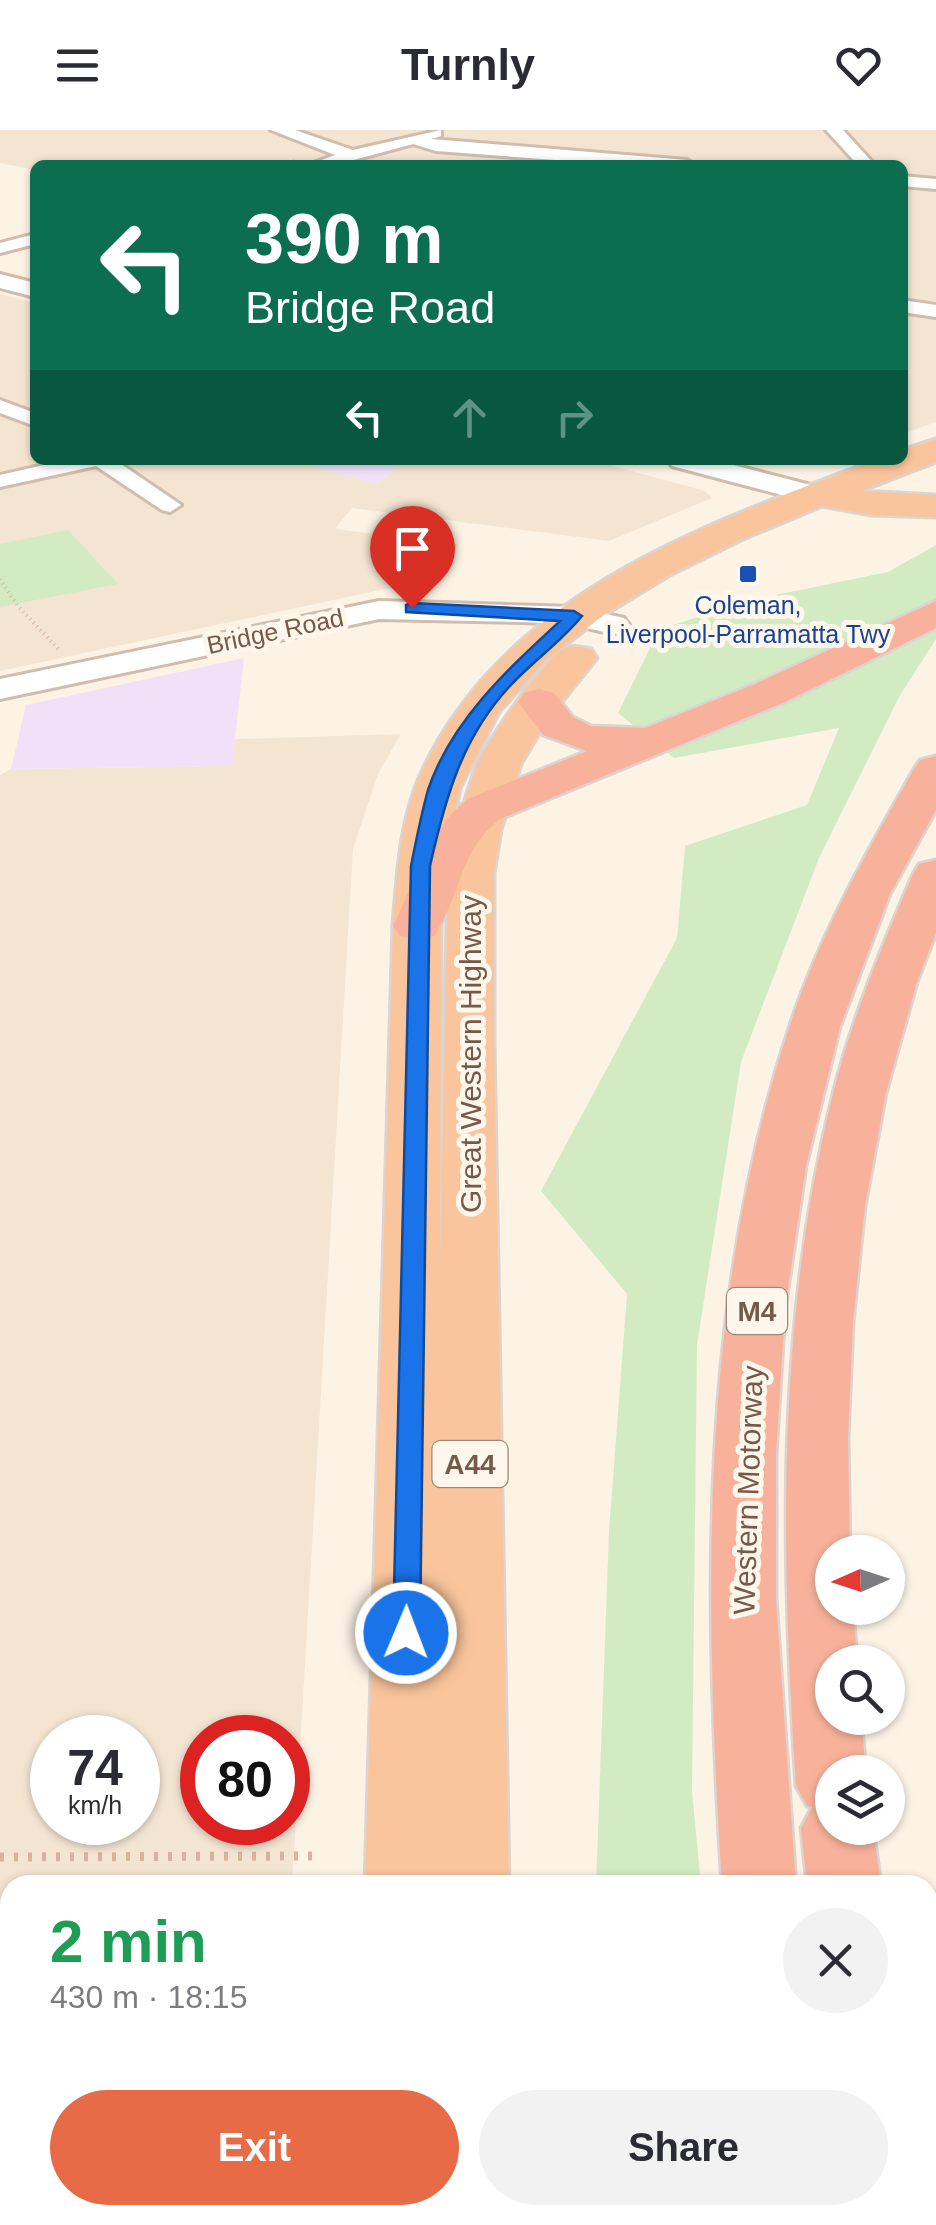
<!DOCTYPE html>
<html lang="en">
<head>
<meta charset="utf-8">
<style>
  body { margin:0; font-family:Helvetica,sans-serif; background:#f2f2f3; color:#2b2b33; height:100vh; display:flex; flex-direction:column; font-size:38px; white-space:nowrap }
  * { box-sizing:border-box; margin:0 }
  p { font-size:32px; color:#7c7c81 }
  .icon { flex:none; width:55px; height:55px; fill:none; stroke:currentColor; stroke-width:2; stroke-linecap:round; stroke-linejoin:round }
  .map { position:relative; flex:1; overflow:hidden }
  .drawer { position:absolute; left:0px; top:1745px; width:938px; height:350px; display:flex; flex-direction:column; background:#fff; border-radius:30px 30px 0 0; box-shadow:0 2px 8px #0004 }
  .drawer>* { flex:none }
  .hud { position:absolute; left:30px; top:30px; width:878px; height:305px; border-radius:15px; box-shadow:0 2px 8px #0004; background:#0b6e4f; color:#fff; overflow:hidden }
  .needle { width:65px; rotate:267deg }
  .buttons { position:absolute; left:815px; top:1405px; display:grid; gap:20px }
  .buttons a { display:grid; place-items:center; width:90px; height:90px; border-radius:50%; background:#fff; box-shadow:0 2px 8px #0004; font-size:50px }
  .speed { position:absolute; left:30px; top:1585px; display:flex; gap:20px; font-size:50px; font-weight:700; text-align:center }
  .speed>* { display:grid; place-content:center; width:130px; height:130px; border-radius:50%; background:#fff; box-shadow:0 2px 8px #0004; line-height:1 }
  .speed small { font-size:25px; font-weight:400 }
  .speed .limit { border:15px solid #d22; background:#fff; color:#111 }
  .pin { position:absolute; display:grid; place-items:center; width:85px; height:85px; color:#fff; margin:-102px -42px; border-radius:50% 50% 50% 0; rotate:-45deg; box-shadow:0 0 10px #0007 }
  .pin .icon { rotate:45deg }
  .me { position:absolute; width:110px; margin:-55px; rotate:1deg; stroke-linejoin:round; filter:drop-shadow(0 0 8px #0008) }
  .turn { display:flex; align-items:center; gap:35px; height:210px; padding:0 50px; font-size:45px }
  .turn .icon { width:130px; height:130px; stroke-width:2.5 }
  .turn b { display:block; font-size:70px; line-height:85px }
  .lanes { display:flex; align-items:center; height:95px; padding:0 50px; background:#0003; justify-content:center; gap:50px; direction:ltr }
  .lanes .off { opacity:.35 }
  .round { display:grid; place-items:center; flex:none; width:105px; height:105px; border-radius:52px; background:#f2f2f3 }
  .headline { display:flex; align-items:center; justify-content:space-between; height:170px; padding:0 50px }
  h1 { font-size:60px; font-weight:800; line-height:75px; color:#1e9e55 }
  .primary-button { display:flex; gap:20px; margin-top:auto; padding:20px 50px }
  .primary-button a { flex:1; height:115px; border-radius:60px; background:#e86b48; color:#fff; font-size:40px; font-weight:800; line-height:115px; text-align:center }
  .primary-button a+a { background:#f2f2f3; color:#2b2b33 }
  header { display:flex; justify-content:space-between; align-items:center; height:130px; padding:0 50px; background:#fff; font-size:45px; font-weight:800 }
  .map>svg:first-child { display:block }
  .residential { fill:#f4e5d3; fill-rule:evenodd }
  .education { fill:#f0e1f9 }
  .green { fill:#d3ebc3 }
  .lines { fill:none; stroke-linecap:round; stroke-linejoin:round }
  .minor-casing { stroke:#d0bdad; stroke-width:6 }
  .tertiary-casing { stroke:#d0bdad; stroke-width:6 }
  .trunk-casing { stroke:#dbd4d0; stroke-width:5 }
  .motorway-casing { stroke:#dbd4d0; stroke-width:5 }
  .path-far1 { stroke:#d7b49f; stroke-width:4; stroke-dasharray:1 4; stroke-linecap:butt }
  .path { stroke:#d7b49f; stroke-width:9; stroke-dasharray:4 10; stroke-linecap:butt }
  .minor { fill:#fff; fill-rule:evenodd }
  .tertiary { fill:#fff; fill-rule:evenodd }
  .trunk { fill:#fac59c; fill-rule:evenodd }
  .motorway { fill:#f8b29b; fill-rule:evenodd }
  .route { fill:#1a73e8; stroke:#114b97; stroke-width:2.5 }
  .transit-dot { fill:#1a4fb4; stroke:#fff7eb; stroke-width:4 }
  .labels { text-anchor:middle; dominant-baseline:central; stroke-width:10; stroke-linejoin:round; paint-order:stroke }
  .far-transit-label { font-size:25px; fill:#164399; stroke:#fff7eb }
  .far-street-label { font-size:25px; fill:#765949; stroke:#fff7eb }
  .shield { fill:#fff7eb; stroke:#9f887a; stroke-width:2.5 }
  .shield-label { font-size:28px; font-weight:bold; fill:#765949 }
  .street-label { font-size:30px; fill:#765949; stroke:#fff7eb }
</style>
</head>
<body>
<header><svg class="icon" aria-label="menu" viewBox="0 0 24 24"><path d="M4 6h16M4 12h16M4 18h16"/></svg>Turnly<svg class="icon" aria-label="heart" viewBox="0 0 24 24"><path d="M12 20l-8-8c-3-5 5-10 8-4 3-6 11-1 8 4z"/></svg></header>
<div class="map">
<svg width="936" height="2095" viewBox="0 0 936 2095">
  <rect width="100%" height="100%" fill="#fdf3e5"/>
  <path class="residential" d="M0,0h936v292l-33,12 -1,-269h-867v5l-35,-7z
    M0,164l35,9v157h281l-7,4 68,20 28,-24h186l114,31 7,7 -103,43 -257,-33 -17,21 122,15 -13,31 -20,16 -34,-3 -390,83z
    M401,604l-23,40 -25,75 -61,1036h-282v330h263l-1,10h-272v-1450l11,-6 220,-3 3,-27zM52,1608h86v84h-86zM202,1608h86v84h-86z"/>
  <path class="education" d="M316,330h89l-28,24 -70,-19z
    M244,528l-12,108 -221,3 15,-64z"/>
  <path class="green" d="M68,400l50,54 -118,23v-63z
    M936,415v94l-37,58 -80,161 -78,204 -44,283 -5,446 9,94h-105l13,-354 18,-237 -86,-103 136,-253 8,-92 122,-41 32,-77 -165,30 -56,-45 41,-83 82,-28 147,-30z
    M585,2085h148v10h-148z"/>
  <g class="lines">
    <g class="minor-casing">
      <path id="minor" d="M271,0h24l58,20 88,-20v6l-10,3 256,21 8,5h-73l-186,-14 -23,-7 -78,21h-27l27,-10z
        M826,0h17l32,35h-17z
        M902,46l34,3v10l-34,-3z
        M35,104v10l-35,9v-10z
        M902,170l34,5v12l-34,-5z
        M0,270l35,13v13l-35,-13z
        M66,330h49l66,45 -11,7 -8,-2 -66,-44 -96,21v-12z"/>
    </g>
    <g class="tertiary-casing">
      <path id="tertiary" d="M0,144l35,9v14l-35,-9z
        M668,330h46l112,29 4,6 -4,6 -10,3 -144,-38z
        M379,471l195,6 50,11 5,7 -5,7 -11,2 -39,-9 -51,-3 -144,-3 -379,80v-20z"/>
    </g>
    <g class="trunk-casing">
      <path id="trunk" d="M936,309v23l-75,29 75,4v22l-65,-2 -49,-9 -81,34 -71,35 -66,40 -59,46 -46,51 -39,76 -15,78 -4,60 -1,342 8,-395c6,-36 15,-70 27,-104 9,-24 66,-105 86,-119 9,-6 20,-3 30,-1l6,9 -51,64 -25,42 -20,66 -7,43v169l15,843h-144l28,-959c4,-52 7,-109 30,-157 83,-176 283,-245 453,-309h26v-10z
        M352,2085h82l1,10h-84z
        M436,2085h82l1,10h-84z"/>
    </g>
    <g class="motorway-casing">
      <path id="motorway" d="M936,471v27l-151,74 -285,117c-42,32 -38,76 -66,117l-17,4 -17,-4 -7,-10c24,-47 31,-93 75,-127l119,-48 -44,-16 -25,-33 6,-9 15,-4 15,4 19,24 18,9 54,2 110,-44z
        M936,626v54l-46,84 -50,133 -34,139 -21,143 -9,146v145l20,285h-74c-18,-286 -24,-581 67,-857 30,-92 77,-175 125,-259l6,-9z
        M936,730v73l-19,49 -31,111 -21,113 -12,116 -5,116 2,114h-18v56h21l4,54h-25v56h29l5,54h-34v56h41l8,57h-74l-6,-57 11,-21 -5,-1 -11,-20c-15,-231 -20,-465 37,-692 19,-76 49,-148 80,-220l6,-10z
        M750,2085h82l2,10h-84z
        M844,2085h82l3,10h-84z"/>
    </g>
    <path class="path-far1" d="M279,35l15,-4
      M0,449l17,26 43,46"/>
    <path class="path" d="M0,1727l318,-1"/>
    <use href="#minor" class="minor"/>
    <use href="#tertiary" class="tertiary"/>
    <use href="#trunk" class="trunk"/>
    <use href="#motorway" class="motorway"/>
  </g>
  <path class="route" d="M412,473l162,8 8,5c-21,26 -49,45 -72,70 -48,51 -65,113 -80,180l-10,767 -4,7h-19l-4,-7 18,-767c5,-25 10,-51 17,-76 23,-69 80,-121 132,-169l-154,-9v-7z"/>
  <rect class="transit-dot" x="738" y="434" width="20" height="20" rx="5"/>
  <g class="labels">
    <g class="far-transit-label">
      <text x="748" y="475">Coleman,<tspan x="748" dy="29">Liverpool-Parramatta Twy</tspan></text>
    </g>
    <g class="far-street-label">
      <text transform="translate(275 501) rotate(-12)">Bridge Road</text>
    </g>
    <g class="shield">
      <rect x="727" y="1158" width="60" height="46" rx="8"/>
      <rect x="432.5" y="1311" width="75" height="46" rx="8"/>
    </g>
    <g class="shield-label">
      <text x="757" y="1181">M4</text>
      <text x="470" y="1334">A44</text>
    </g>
    <g class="street-label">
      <text transform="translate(470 924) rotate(-90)">Great Western Highway</text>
      <text transform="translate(748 1360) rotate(-88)">Western Motorway</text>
    </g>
  </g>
</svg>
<div class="buttons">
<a><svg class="needle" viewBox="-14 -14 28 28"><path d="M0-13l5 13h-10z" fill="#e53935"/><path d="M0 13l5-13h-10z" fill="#7c7c81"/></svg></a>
<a><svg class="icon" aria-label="search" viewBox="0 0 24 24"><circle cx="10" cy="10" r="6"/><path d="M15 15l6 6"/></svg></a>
<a><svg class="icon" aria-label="layers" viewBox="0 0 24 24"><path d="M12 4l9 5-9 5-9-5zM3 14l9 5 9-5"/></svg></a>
</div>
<div class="speed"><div>74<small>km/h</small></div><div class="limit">80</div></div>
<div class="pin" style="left:412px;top:478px;background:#d93025"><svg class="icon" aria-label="arrive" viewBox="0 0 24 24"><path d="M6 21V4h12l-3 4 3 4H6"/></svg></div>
<svg class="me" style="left:406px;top:1503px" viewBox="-20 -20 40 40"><circle r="17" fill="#1a73e8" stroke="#fff" stroke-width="3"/><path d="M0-11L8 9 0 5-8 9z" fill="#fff"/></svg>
<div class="hud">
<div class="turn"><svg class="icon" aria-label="left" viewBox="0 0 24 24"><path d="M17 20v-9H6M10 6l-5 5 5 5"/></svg><div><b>390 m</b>Bridge Road</div></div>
<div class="lanes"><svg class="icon" aria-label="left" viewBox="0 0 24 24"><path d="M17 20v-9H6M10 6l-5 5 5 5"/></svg><svg class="icon off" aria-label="ahead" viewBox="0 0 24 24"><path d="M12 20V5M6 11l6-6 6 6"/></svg><svg class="icon off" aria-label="right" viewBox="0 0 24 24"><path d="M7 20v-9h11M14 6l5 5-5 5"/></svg></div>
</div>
<section class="drawer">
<div class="headline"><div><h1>2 min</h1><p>430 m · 18:15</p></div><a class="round"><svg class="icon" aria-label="close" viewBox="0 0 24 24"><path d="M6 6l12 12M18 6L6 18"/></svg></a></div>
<div class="primary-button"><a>Exit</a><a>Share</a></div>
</section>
</div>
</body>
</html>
